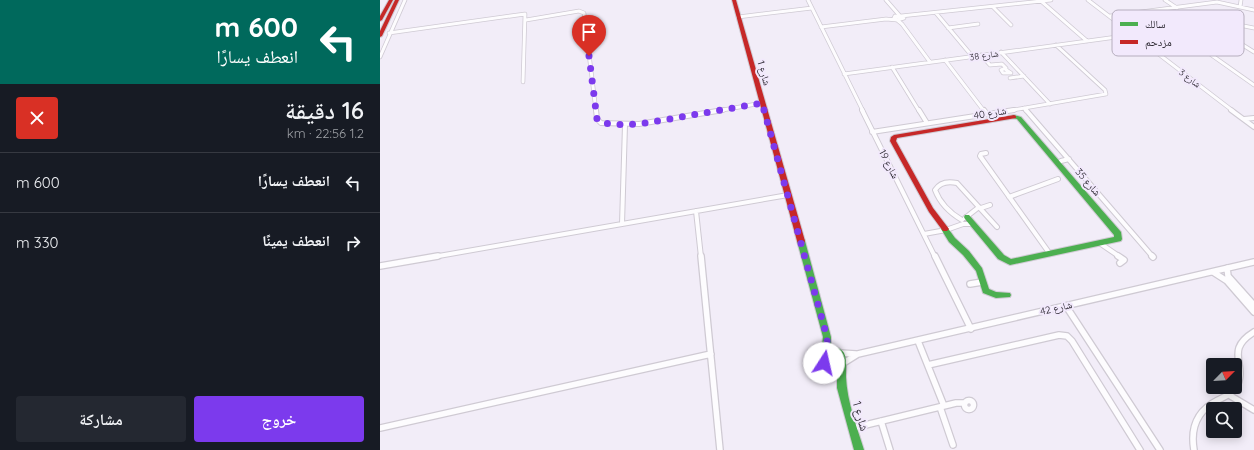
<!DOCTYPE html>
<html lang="ar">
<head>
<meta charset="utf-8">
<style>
  body { margin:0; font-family:Quicksand,"Noto Naskh Arabic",sans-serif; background:#242831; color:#f1f3f6; direction:rtl; height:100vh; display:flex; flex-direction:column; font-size:15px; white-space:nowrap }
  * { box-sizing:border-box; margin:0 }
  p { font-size:13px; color:#9ea1a6 }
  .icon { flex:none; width:22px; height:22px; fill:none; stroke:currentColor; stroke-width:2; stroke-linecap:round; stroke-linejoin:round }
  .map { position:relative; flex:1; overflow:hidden; direction:ltr }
  .details { display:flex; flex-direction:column; background:#171b24; width:380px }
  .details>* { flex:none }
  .banner { background:#00695c; color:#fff; overflow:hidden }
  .needle { width:26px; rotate:66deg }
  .controls { position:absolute; left:826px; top:358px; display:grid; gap:8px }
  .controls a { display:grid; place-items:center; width:36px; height:36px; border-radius:4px; background:#171b24; box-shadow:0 2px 10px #0003; font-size:20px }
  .pin { position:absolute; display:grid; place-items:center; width:34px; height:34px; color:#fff; margin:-41px -17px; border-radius:50% 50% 50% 0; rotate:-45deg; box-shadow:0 0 4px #0007 }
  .pin .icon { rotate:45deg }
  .me { position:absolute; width:44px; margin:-22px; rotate:10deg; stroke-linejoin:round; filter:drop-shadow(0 0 3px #0008) }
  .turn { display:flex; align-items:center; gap:14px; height:84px; padding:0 16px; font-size:18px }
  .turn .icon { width:52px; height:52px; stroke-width:2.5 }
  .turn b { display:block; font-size:28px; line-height:34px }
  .round { display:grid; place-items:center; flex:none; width:42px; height:42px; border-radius:4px; background:#242831 }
  .overview { display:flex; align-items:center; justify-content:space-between; height:68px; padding:0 16px }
  h1 { font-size:24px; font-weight:600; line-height:30px }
  .button { display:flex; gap:8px; margin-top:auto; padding:8px 16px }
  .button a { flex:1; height:46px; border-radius:4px; background:#7c3aed; color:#fff; font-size:16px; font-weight:600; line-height:46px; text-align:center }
  .button a+a { background:#242831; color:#f1f3f6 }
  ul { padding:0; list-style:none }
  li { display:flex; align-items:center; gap:12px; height:60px; padding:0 16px; border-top:1px solid #363941 }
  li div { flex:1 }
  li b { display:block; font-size:15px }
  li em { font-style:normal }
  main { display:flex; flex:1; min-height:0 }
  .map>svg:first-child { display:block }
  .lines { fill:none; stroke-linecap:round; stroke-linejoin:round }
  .street-far2-casing { stroke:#cfcad3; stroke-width:4.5 }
  .street-far1-casing { stroke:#cfcad3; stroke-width:6 }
  .street-casing { stroke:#cfcad3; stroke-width:8 }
  .fast-casing { stroke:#cfcad3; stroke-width:2 }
  .jam-casing { stroke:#cfcad3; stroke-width:2 }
  .street-far2 { stroke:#fdfcfe; stroke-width:3 }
  .street-far1 { stroke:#fdfcfe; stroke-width:4 }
  .street { stroke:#fdfcfe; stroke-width:5.5 }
  .fast { fill:#4caf50; fill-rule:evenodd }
  .jam { fill:#c62828; fill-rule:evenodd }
  .route { stroke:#7c3aed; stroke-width:7; stroke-dasharray:0 12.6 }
  .labels { text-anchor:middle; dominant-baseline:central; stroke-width:4; stroke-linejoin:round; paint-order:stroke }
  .far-street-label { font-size:9px; fill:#2a262f; stroke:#f2e9fc }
  .street-label { font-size:10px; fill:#2a262f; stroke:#f2e9fc }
  .near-street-label { font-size:12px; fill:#2a262f; stroke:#f2e9fc }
  .key { fill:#f2e9fc; stroke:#b6aebe; stroke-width:1 }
  .key-label { font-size:11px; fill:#2a262f }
</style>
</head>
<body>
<main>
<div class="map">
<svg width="874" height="450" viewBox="0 0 874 450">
  <rect width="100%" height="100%" fill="#f2edf8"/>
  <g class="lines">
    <g class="street-far2-casing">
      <path id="street-far2" d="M428,0l55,111
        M506,0l14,16
        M708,0l145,111
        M785,0l12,8
        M661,1l46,40
        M613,7l18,18
        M860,7l1,-7
        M769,11l105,74
        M556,13l36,43
        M515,16l9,2 -7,2 -3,-2z
        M521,16l150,-16
        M730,16l107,-14 37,8
        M358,17l74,-9
        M146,20l53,-9 5,2 12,98
        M517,20l5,4 28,38
        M441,27l65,-8 11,1
        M834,27l40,25
        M568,28l30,-4
        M798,32l56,-8 20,4
        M9,33l136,-19 -2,68
        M621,52l49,52
        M601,55l9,10 12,-1 4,4 -5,2 2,3h8l-6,-4
        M0,57l25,-57
        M565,60l39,51
        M512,67l27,44
        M464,74l280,-38
        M630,78l14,-2
        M644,108l2,3
        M337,111l45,-8
        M627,111l99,-17 -1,-4 -49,-45"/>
    </g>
    <g class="street-far1-casing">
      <path id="street-far1" d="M216,110l1,9 4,4 38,1 84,-14
        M482,110l73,147
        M539,110l8,13
        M604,110l3,4
        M646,110l127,147
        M851,110l23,17
        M864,119l10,-1
        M492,132l142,-22
        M606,153l-5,1 -1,2 70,98
        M681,161l8,-2
        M629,197l49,-18
        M601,208l9,-3
        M316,211l5,46
        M585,218l14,-11
        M582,220c-12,-7 -22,-17 -27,-30 5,-8 13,-9 22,-7l40,44
        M242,224l3,-99
        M544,234l22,-4 17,-6h10
        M721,244l19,13
        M53,257l355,-62"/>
    </g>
    <g class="street-casing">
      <path id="street" d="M321,256l19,194
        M555,256l36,73
        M738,256l6,4 -4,3
        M772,256l1,1
        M0,266l58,-10
        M847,268l1,8 26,29
        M833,272l14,9 27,31
        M590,284l12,-2
        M686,306l94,144
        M538,341l26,65
        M460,353l16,1
        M462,364l16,-10 396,-92
        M548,365l131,-30 8,1 5,5 68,109
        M849,395l25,15
        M584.5 405a4.5 4.5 0 1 1 9 0a4.5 4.5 0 1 1-9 0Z
        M560,407l13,38
        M501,421l9,29
        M0,428l331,-74
        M473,428l103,-25h9
        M814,450c-4,-23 4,-40 24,-50 6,-3 14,-6 18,-12 13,-23 -13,-37 18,-56"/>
    </g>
    <g class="fast-casing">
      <path id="fast" d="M634,115l7,2 100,115 1,7 -1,2 -111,24 -12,-6 -33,-40 -1,-2 1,-2h4l35,40 7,4 103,-22v-2l-97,-116 -5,-1v-2z
        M565,226l2,1 8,11 14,13 13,17 7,21 7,3 14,1 1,2 -1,2 -14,1 -13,-5 -7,-22 -13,-16 -14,-13 -8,-13 2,-2z
        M421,238l3,1 1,2 26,96v10c5,0 10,1 13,6 3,6 2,17 2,24 1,25 11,50 18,73h-10l-17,-62v-16l-5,1 -6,-2 -4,-3 -2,-5 3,-26 -26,-96 1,-2zM451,355h4l2,3v4l-2,3h-4l-2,-3v-4z"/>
    </g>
    <g class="jam-casing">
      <path id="jam" d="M9,0h4l-11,20 -2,1v-5z
        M15,0h4l-17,36 -2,1v-6z
        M352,0h4l69,241 -1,2h-6l-1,-2z
        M634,115l2,1v2l-119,20 -1,3 37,67 16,21 -2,2h-4l-14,-19 -39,-71 1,-4 3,-2z"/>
    </g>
    <use href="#street-far2" class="street-far2"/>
    <use href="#street-far1" class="street-far1"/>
    <use href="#street" class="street"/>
    <use href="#fast" class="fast"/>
    <use href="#jam" class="jam"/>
  </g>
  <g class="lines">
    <path class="route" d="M209,56l8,63 4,4 25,2 20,-2 116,-20 65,234c1,11 -4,18 -3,26"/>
  </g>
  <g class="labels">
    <g class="far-street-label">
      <text transform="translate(604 55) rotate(-8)">شارع 38</text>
      <text transform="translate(810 78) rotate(37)">شارع 3</text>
    </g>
    <g class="street-label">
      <text transform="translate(384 73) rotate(74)">شارع 1</text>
      <text transform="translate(610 113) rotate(-9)">شارع 40</text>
      <text transform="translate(509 164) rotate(63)">شارع 19</text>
      <text transform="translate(708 182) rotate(49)">شارع 35</text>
      <text transform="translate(676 308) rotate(-13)">شارع 42</text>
    </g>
    <g class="near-street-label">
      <text transform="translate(481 416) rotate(74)">شارع 1</text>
    </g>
  </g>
  <rect x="732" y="10" width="132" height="46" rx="6" class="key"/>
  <rect x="740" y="22" width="18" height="4" fill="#4caf50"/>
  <rect x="740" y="40" width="18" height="4" fill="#c62828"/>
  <g class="key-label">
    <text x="765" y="28">سالك</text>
    <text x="765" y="46">مزدحم</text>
  </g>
</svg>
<div class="controls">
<a><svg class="needle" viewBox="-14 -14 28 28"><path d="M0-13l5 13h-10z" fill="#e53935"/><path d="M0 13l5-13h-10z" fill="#9ea1a6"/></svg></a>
<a><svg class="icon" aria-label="search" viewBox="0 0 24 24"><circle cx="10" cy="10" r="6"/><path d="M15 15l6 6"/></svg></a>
</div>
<div class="pin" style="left:209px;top:56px;background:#d93025"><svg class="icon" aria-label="arrive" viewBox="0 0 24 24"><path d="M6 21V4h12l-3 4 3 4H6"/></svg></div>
<svg class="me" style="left:444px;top:363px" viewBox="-20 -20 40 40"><circle r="19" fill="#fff"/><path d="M0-13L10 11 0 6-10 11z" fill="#7c3aed"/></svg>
</div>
<section class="details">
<div class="banner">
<div class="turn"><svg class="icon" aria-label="left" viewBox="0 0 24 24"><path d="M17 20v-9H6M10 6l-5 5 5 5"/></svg><div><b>600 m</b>انعطف يسارًا</div></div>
</div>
<div class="overview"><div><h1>16 دقيقة</h1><p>1.2 km · 22:56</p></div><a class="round" style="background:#d93025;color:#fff"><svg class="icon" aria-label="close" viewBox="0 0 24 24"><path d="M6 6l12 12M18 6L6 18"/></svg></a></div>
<ul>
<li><svg class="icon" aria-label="left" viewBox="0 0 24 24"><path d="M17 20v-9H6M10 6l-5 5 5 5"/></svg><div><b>انعطف يسارًا</b></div><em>600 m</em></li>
<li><svg class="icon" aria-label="right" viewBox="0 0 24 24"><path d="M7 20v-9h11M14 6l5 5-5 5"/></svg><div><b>انعطف يمينًا</b></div><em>330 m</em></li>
</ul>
<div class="button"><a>خروج</a><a>مشاركة</a></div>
</section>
</main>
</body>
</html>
